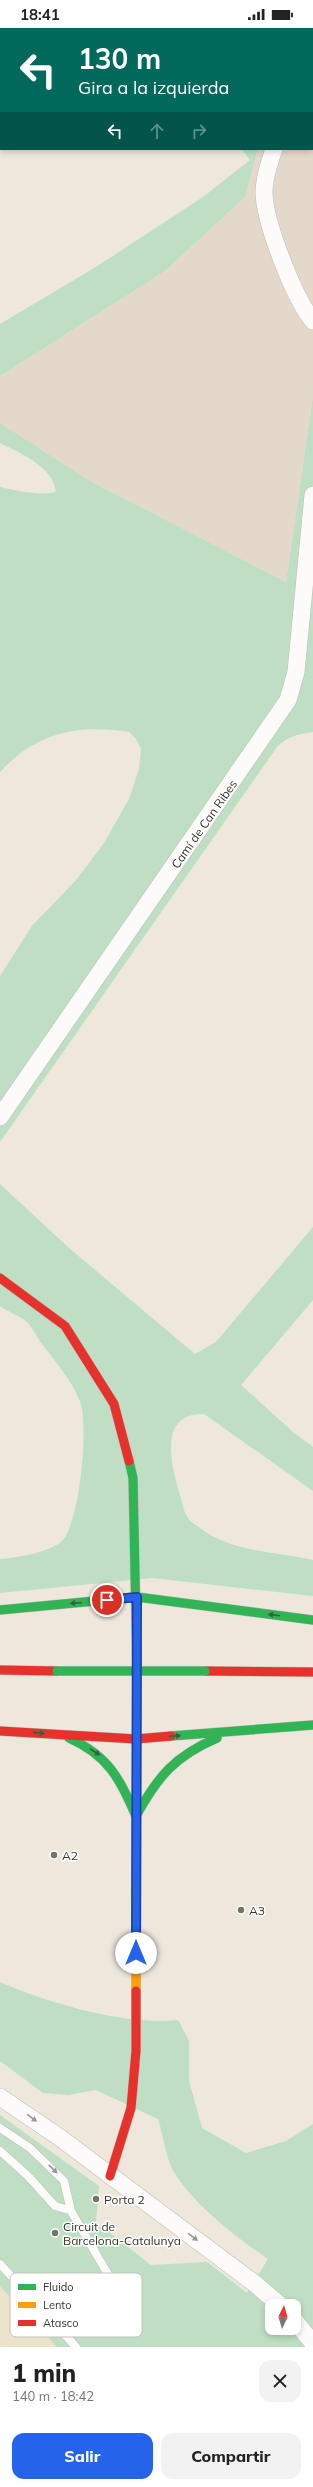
<!DOCTYPE html>
<html lang="es">
<head>
<meta charset="utf-8">
<style>
  body { margin:0; font-family:Mulish,sans-serif; background:#f2f2f2; color:#222; height:100vh; display:flex; flex-direction:column; font-size:15px; white-space:nowrap }
  * { box-sizing:border-box; margin:0 }
  p { font-size:13px; color:#767676 }
  .icon { flex:none; width:22px; height:22px; fill:none; stroke:currentColor; stroke-width:2; stroke-linecap:round; stroke-linejoin:round }
  .map { position:relative; height:2319px; overflow:hidden }
  .side { display:flex; flex-direction:column; background:#fff; flex:1 }
  .side>* { flex:none }
  .hud { position:absolute; left:0px; top:0px; width:313px; height:122px; box-shadow:0 2px 6px #0003; background:#00695c; color:#fff; overflow:hidden }
  .needle { width:26px; rotate:5deg }
  .tools { position:absolute; left:265px; top:2271px; display:grid; gap:8px }
  .tools a { display:grid; place-items:center; width:36px; height:36px; border-radius:8px; background:#fff; box-shadow:0 2px 6px #0003; font-size:20px }
  .pin { position:absolute; display:grid; place-items:center; width:34px; height:34px; color:#fff; margin:-17px; border:2px solid #fff; border-radius:50%; box-shadow:0 1px 4px #0007 }
  .me { position:absolute; width:44px; margin:-22px; rotate:0deg; stroke-linejoin:round; filter:drop-shadow(0 0 3px #0008) }
  .turn { display:flex; align-items:center; gap:14px; height:84px; padding:0 12px; font-size:18px }
  .turn .icon { width:52px; height:52px; stroke-width:2.5 }
  .turn b { display:block; font-size:28px; line-height:34px }
  .lanes { display:flex; align-items:center; height:38px; padding:0 12px; background:#0003; justify-content:center; gap:20px; direction:ltr }
  .lanes .off { opacity:.35 }
  .round { display:grid; place-items:center; flex:none; width:42px; height:42px; border-radius:12px; background:#f2f2f2 }
  .head { display:flex; align-items:center; justify-content:space-between; height:68px; padding:0 12px }
  h1 { font-size:24px; font-weight:800; line-height:30px }
  .cta { display:flex; gap:8px; margin-top:auto; padding:8px 12px }
  .cta a { flex:1; height:46px; border-radius:12px; background:#2563eb; color:#fff; font-size:16px; font-weight:800; line-height:46px; text-align:center }
  .cta a+a { background:#f2f2f2; color:#222 }
  .status { display:flex; justify-content:space-between; align-items:center; height:28px; padding:0 20px; background:#fff; direction:ltr }
  .status svg { height:11px; fill:currentColor }
  .map>svg:first-child { display:block }
  .industrial { fill:#e4d8ca }
  .green { fill:#bedfc4; fill-rule:evenodd }
  .sand { fill:#ece4ca }
  .lines { fill:none; stroke-linecap:round; stroke-linejoin:round }
  .lane-casing { stroke:#c1bdb4; stroke-width:9 }
  .street-casing { stroke:#c1bdb4; stroke-width:18 }
  .fast-casing { stroke:#c1bdb4; stroke-width:10 }
  .slow-casing { stroke:#c1bdb4; stroke-width:10 }
  .jam-casing { stroke:#c1bdb4; stroke-width:10 }
  .lane { stroke:#fcfbfa; stroke-width:8 }
  .street { stroke:#fcfbfa; stroke-width:17 }
  .fast { stroke:#30b455; stroke-width:9 }
  .slow { stroke:#ff9f0a; stroke-width:9 }
  .jam { stroke:#e5322d; stroke-width:9 }
  .fast-bridge-casing { stroke:#c1bdb4; stroke-width:10; stroke-linecap:butt }
  .fast-bridge { stroke:#30b455; stroke-width:9 }
  .oneway { fill:#35613b }
  .oneway2 { fill:#9a9894 }
  .route-casing { stroke:#184099; stroke-width:10 }
  .route { stroke:#2563eb; stroke-width:7 }
  .poi-dot { fill:#77736a; stroke:#fff; stroke-width:1.5 }
  .labels { text-anchor:middle; dominant-baseline:central; stroke-width:3; stroke-linejoin:round; paint-order:stroke }
  .street-label { font-size:12px; fill:#38342d; stroke:#fff }
  .poi-label { font-size:12px; fill:#38342d; stroke:#fff; text-anchor:start }
  .key { fill:#fff; stroke:#c3c2c0; stroke-width:1 }
  .key-label { font-size:11px; fill:#38342d }
</style>
</head>
<body>
<div class="status"><b>18:41</b><svg viewBox="0 0 49 12"><path d="M0 12V9h3v3zM5 12V6h3v6zM10 12V3h3v9zM15 12V0h3v12zM26 1h20v11H26zM47 4h2v5h-2z"/></svg></div>
<div class="map">
<svg width="313" height="2319" viewBox="0 0 313 2319">
  <rect width="100%" height="100%" fill="#ede7dc"/>
  <path class="industrial" d="M303,0h10v368l-27,186 -196,-101 -90,-58v-47l165,-105 80,-74 13,-48h54v-120z"/>
  <path class="green" d="M0,0h303l-302,1v55z
    M242,121h16l-13,48 -80,74 -165,105v-52l96,-57 107,-70 47,-37z
    M313,368v336c-15,2 -25,4 -36,15l-277,395v-166l32,-50 45,-47 27,-36 25,-44 10,-30 2,-20 -5,-10 -7,-7c-52,-8 -93,1 -129,40v-285c18,4 38,9 56,5 -2,-25 -36,-39 -56,-49v-20l90,58 196,101z
    M0,1156l69,64 126,106 21,-12 97,-115v73l-72,85 52,47 20,15v44l-109,-77c-46,-1 -33,49 -25,78 3,7 4,20 9,26 2,4 8,7 12,10 33,25 74,23 113,32v36l-161,-18 -152,15v-34c16,-1 52,-7 63,-19 17,-20 26,-114 17,-139 -9,-22 -26,-41 -40,-60 -4,-6 -7,-12 -12,-18 -7,-7 -20,-11 -28,-17z
    M0,1954c47,21 127,44 178,38l11,21v40l13,47 44,25 40,-12 27,-17v223h-313v-232l99,71 -3,36 55,43 56,-3 40,31 21,-34c-32,-22 -74,-54 -94,-87 -8,-13 -11,-39 -16,-53l-62,-29 -28,5 -25,-2 -43,-32zM272,2278h22v22h-22z"/>
  <path class="sand" d="M0,2258l57,61h-57z"/>
  <g class="lines">
    <g class="lane-casing">
      <path id="lane" d="M0,2100l30,20 34,33 7,30 38,65
        M0,2123l27,24 28,31 14,4
        M0,2236l76,83"/>
    </g>
    <g class="street-casing">
      <path id="street" d="M312,29l1,-3
        M274,121c-5,14 -10,29 -10,44 1,30 30,105 49,128
        M0,1089l288,-417 8,-28 17,-177
        M0,2069l59,40 195,146 27,23
        M294,2292l19,23"/>
    </g>
    <g class="fast-casing">
      <path id="fast" d="M129,1433l4,17 4,190
        M0,1582l137,-13 176,23
        M171,1708l142,-11
        M69,1710c40,18 50,40 67,78
        M136,1788c22,-40 39,-60 81,-78"/>
    </g>
    <g class="slow-casing">
      <path id="slow" d="M136,1963l1,-323"/>
    </g>
    <g class="jam-casing">
      <path id="jam" d="M0,1250l65,48 49,78 15,57
        M0,1642l57,1
        M205,1643l108,1
        M0,1703l136,8 35,-3
        M110,2148l21,-68 5,-57v-60"/>
    </g>
    <use href="#lane" class="lane"/>
    <use href="#street" class="street"/>
    <use href="#fast" class="fast"/>
    <use href="#slow" class="slow"/>
    <use href="#jam" class="jam"/>
    <g class="fast-bridge-casing">
      <path id="fast-bridge" d="M57,1643h148"/>
    </g>
    <use href="#fast-bridge" class="fast-bridge"/>
  </g>
  <defs><path id="oneway-solid" d="M-6-.8H1V-3.2L6.5 0L1 3.2V.8H-6Z"/></defs>
  <g class="oneway">
    <use href="#oneway-solid" transform="translate(76 1575) rotate(175)"/>
    <use href="#oneway-solid" transform="translate(274 1587) rotate(-173)"/>
    <use href="#oneway-solid" transform="translate(39 1705) rotate(4)"/>
    <use href="#oneway-solid" transform="translate(175 1708) rotate(-5)"/>
    <use href="#oneway-solid" transform="translate(95 1724) rotate(33)"/>
  </g>
  <g class="oneway2">
    <use href="#oneway-solid" transform="translate(32 2090) rotate(36)"/>
    <use href="#oneway-solid" transform="translate(53 2141) rotate(44)"/>
    <use href="#oneway-solid" transform="translate(193 2209) rotate(37)"/>
  </g>
  <g class="lines">
    <g class="route-casing">
      <path id="route" d="M107,1572l30,-3 -1,356"/>
    </g>
    <use href="#route" class="route"/>
  </g>
  <g class="poi-dot">
    <circle cx="54" cy="1827" r="4"/>
    <circle cx="241" cy="1882" r="4"/>
    <circle cx="96" cy="2171" r="4"/>
    <circle cx="55" cy="2205" r="4"/>
  </g>
  <g class="labels">
    <g class="street-label">
      <text transform="translate(204 796) rotate(-55)">Camí de Can Ribes</text>
    </g>
    <g class="poi-label">
      <text x="62" y="1827">A2</text>
      <text x="249" y="1882">A3</text>
      <text x="104" y="2171">Porta 2</text>
      <text x="63" y="2198">Circuit de<tspan x="63" dy="14">Barcelona-Catalunya</tspan></text>
    </g>
  </g>
  <rect x="10" y="2245" width="132" height="64" rx="6" class="key"/>
  <rect x="18" y="2256" width="18" height="6" fill="#30b455"/>
  <rect x="18" y="2274" width="18" height="6" fill="#ff9f0a"/>
  <rect x="18" y="2292" width="18" height="6" fill="#e5322d"/>
  <g class="key-label">
    <text x="43" y="2263">Fluido</text>
    <text x="43" y="2281">Lento</text>
    <text x="43" y="2299">Atasco</text>
  </g>
</svg>
<div class="tools">
<a><svg class="needle" viewBox="-14 -14 28 28"><path d="M0-13l5 13h-10z" fill="#e53935"/><path d="M0 13l5-13h-10z" fill="#767676"/></svg></a>
</div>
<div class="pin" style="left:107px;top:1572px;background:#d93025"><svg class="icon" aria-label="arrive" viewBox="0 0 24 24"><path d="M6 21V4h12l-3 4 3 4H6"/></svg></div>
<svg class="me" style="left:136px;top:1925px" viewBox="-20 -20 40 40"><circle r="19" fill="#fff"/><path d="M0-13L10 11 0 6-10 11z" fill="#2563eb"/></svg>
<div class="hud">
<div class="turn"><svg class="icon" aria-label="left" viewBox="0 0 24 24"><path d="M17 20v-9H6M10 6l-5 5 5 5"/></svg><div><b>130 m</b>Gira a la izquierda</div></div>
<div class="lanes"><svg class="icon" aria-label="left" viewBox="0 0 24 24"><path d="M17 20v-9H6M10 6l-5 5 5 5"/></svg><svg class="icon off" aria-label="ahead" viewBox="0 0 24 24"><path d="M12 20V5M6 11l6-6 6 6"/></svg><svg class="icon off" aria-label="right" viewBox="0 0 24 24"><path d="M7 20v-9h11M14 6l5 5-5 5"/></svg></div>
</div>
</div>
<section class="side">
<div class="head"><div><h1>1 min</h1><p>140 m · 18:42</p></div><a class="round"><svg class="icon" aria-label="close" viewBox="0 0 24 24"><path d="M6 6l12 12M18 6L6 18"/></svg></a></div>
<div class="cta"><a>Salir</a><a>Compartir</a></div>
</section>
</body>
</html>
